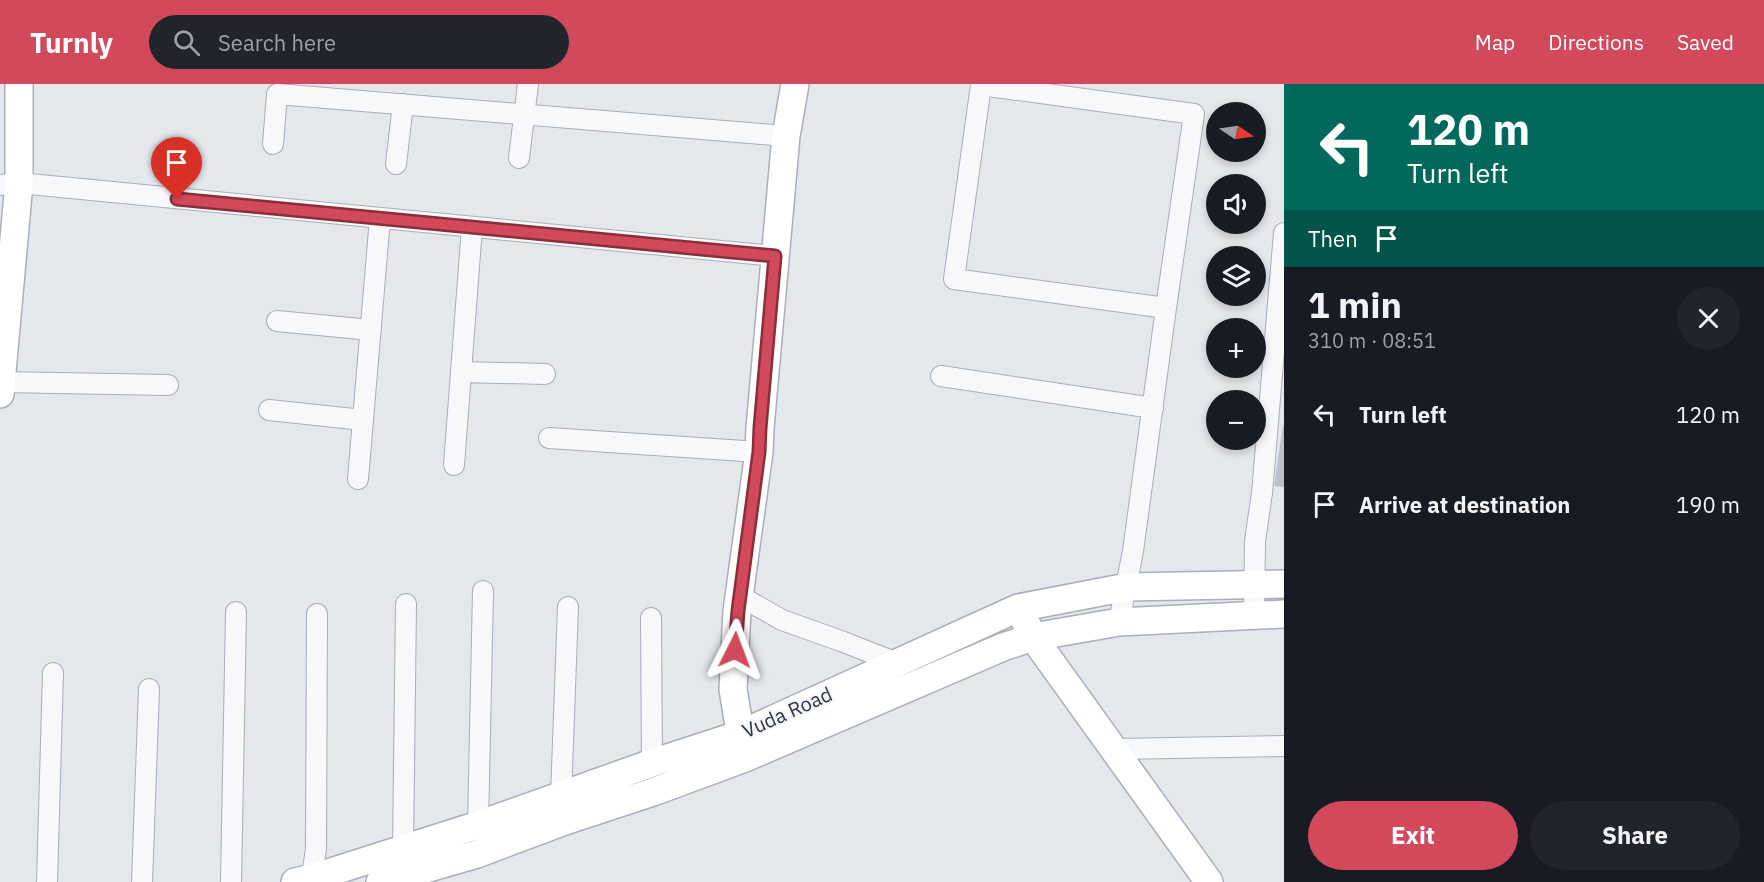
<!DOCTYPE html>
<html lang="en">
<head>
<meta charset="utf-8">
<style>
  body { margin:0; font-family:"IBM Plex Sans",sans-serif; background:#20242c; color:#f1f3f6; height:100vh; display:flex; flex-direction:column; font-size:22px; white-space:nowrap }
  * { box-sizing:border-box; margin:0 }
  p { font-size:20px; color:#9ea1a6 }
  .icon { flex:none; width:33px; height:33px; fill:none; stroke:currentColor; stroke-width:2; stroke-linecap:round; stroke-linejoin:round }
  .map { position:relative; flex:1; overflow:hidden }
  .drawer { display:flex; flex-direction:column; background:#171b24; width:480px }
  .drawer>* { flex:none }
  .top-card { background:#00695c; color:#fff; overflow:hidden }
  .needle { width:39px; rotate:103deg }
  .fabs { position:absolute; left:1206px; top:18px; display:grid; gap:12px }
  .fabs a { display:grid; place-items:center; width:60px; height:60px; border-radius:50%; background:#171b24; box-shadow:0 3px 9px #0003; font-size:30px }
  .pin { position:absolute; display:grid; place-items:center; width:51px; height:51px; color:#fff; margin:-62px -26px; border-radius:50% 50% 50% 0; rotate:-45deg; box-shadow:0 0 6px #0007 }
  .pin .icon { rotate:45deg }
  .me { position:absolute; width:66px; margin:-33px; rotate:3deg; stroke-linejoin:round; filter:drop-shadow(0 0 4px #0008) }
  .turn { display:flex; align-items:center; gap:21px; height:126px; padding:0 24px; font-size:27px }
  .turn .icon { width:78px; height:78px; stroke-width:2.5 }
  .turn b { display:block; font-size:42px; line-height:51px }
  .then { display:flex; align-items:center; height:57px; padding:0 24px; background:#0003; gap:12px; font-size:22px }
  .round { display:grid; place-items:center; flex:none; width:63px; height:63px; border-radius:32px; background:#20242c }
  .headline { display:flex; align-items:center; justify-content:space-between; height:102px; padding:0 24px }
  h1 { font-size:36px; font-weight:700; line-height:45px }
  .primary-button { display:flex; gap:12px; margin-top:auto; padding:12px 24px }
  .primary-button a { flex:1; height:69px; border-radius:36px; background:#d1495b; color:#fff; font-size:24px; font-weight:700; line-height:69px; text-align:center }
  .primary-button a+a { background:#20242c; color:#f1f3f6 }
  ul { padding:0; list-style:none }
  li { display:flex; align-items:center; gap:18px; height:90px; padding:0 24px }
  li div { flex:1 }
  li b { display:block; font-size:22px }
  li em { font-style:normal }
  header { display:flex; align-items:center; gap:36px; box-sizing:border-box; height:84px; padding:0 30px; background:#d1495b; color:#fff }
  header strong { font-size:28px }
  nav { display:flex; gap:33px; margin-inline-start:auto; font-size:21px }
  .search { width:420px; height:54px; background:#20242c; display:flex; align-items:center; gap:15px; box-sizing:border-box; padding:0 21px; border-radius:33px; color:#9ea1a6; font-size:22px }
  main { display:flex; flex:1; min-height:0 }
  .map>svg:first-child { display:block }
  .building { fill:#bbc0ca }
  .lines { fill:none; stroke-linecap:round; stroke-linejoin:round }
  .street-casing { stroke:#a9aeb7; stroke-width:22 }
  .secondary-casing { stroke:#a9aeb7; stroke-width:30 }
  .street { stroke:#f7f8fa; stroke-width:20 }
  .secondary { stroke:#fff; stroke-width:27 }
  .route-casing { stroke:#882f3b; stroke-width:15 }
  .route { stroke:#d1495b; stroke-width:10 }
  .labels { text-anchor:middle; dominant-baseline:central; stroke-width:5; stroke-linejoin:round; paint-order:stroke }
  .street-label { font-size:20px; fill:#2b3445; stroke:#f4f6f9 }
</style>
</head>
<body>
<header>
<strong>Turnly</strong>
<div class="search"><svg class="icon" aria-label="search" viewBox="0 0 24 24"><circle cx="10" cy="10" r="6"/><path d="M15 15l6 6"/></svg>Search here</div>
<nav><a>Map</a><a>Directions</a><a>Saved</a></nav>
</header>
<main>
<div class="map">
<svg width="1284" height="798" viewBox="0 0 1284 798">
  <rect width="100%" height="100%" fill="#e4e7ec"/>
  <path class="building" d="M1283,341h1v62l-10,-1z"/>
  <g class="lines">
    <g class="street-casing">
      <path id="street" d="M273,60l4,-50 509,42
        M519,74l9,-74
        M396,80l7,-60
        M0,101l19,-2 756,73
        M277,237l94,9
        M461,288l84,2
        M941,292l212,32
        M1,298l167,3
        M269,326l94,10
        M549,354l210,14
        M454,381l18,-238
        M358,395l22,-261
        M740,512l42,24 59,21 56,22
        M1254,531l1,-74 7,-48 22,-260
        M651,534l1,145
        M1119,538l14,-71 33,-243 28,-194 -213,-29 -27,194 212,29
        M1114,665l170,-3
        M561,712l7,-189
        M478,741l5,-234
        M403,765l3,-245
        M47,798l6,-209
        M142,798l7,-193
        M231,798l5,-270
        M311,798l5,-33 1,-235"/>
    </g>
    <g class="secondary-casing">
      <path id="secondary" d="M0,310l19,-211v-99
        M1026,539l7,14 176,245
        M743,667l-10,-62 4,-78 22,-159 1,-24 26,-292 9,-52
        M295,798l17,-4 166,-53 174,-62 89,-29 277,-126 109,-21 157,-3
        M380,798l97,-28 85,-32 91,-30 92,-34 258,-111 30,-10 86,-15 165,-8"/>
    </g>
    <use href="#street" class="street"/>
    <use href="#secondary" class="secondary"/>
  </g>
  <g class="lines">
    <g class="route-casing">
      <path id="route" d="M177,115l598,57 -15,172 -1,24 -21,159 -3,39"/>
    </g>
    <use href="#route" class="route"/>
  </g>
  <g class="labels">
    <g class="street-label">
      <text transform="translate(787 628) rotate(-24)">Vuda Road</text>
    </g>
  </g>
</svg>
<div class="fabs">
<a><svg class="needle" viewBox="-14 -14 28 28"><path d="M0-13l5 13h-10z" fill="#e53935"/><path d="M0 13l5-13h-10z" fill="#9ea1a6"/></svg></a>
<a><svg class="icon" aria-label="sound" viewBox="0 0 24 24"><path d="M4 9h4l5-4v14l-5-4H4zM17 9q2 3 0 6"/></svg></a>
<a><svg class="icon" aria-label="layers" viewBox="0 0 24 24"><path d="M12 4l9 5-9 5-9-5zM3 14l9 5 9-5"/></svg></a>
<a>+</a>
<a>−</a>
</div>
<div class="pin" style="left:177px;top:115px;background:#d93025"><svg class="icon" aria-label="arrive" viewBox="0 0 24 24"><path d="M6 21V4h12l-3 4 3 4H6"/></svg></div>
<svg class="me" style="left:735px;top:566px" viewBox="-20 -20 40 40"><path d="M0-17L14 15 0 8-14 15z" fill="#d1495b" stroke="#fff" stroke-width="4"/></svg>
</div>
<section class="drawer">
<div class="top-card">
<div class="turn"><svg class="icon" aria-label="left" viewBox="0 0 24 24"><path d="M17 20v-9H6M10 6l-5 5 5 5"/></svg><div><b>120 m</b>Turn left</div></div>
<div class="then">Then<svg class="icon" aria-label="arrive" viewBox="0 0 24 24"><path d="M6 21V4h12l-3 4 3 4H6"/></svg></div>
</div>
<div class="headline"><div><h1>1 min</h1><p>310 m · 08:51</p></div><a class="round"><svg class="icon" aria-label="close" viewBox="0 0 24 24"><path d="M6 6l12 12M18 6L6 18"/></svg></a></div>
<ul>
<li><svg class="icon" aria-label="left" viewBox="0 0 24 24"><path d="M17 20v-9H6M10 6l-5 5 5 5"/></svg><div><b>Turn left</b></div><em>120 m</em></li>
<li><svg class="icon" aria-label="arrive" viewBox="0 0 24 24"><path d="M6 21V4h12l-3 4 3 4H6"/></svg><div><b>Arrive at destination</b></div><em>190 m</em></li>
</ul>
<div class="primary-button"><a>Exit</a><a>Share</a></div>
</section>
</main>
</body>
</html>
